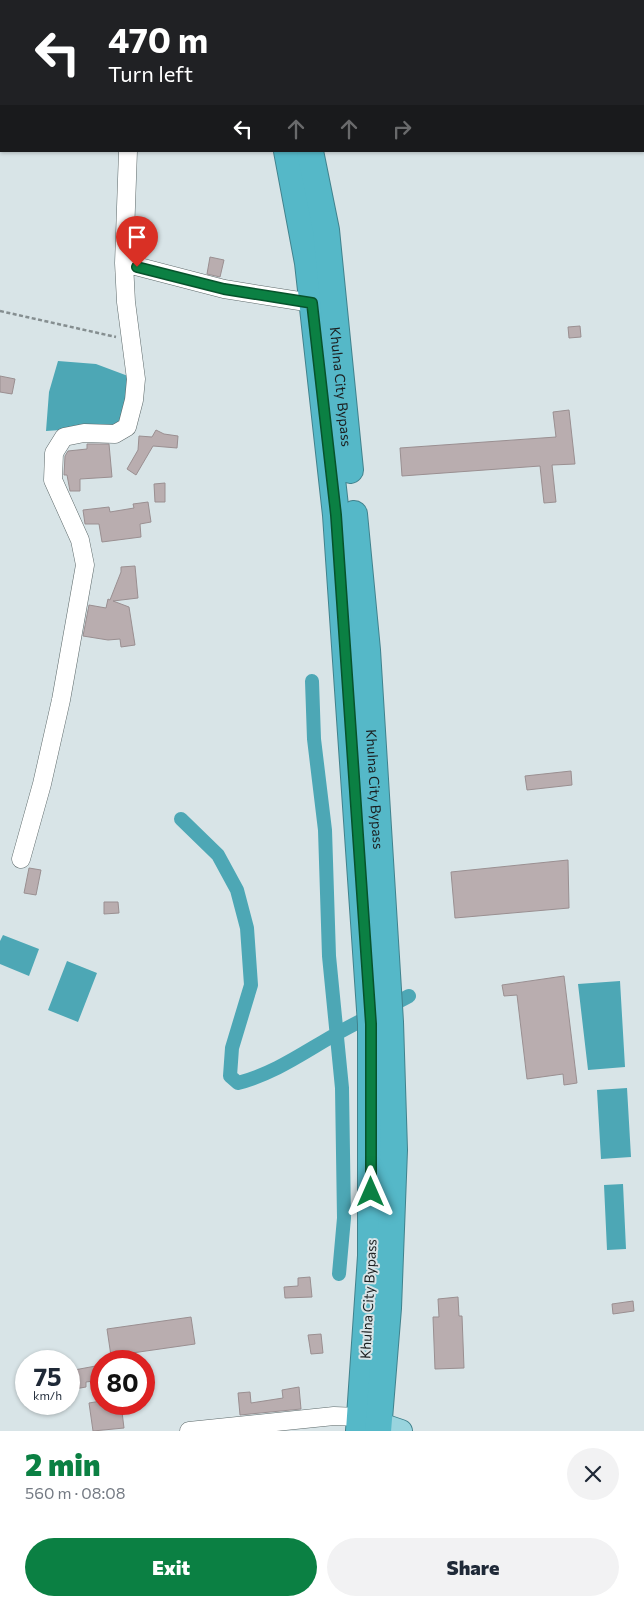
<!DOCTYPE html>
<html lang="en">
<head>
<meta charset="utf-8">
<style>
  body { margin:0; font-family:Commissioner,sans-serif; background:#f2f2f3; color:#1f2937; height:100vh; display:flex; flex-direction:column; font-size:19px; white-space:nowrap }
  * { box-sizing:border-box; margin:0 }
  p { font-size:16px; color:#747a83 }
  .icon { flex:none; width:28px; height:28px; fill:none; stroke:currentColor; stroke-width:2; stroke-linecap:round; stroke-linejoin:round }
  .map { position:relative; height:1431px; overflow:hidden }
  .side { display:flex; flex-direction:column; background:#fff; flex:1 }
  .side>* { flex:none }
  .hud { position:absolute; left:0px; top:0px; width:645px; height:152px; box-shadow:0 1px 4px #0004; background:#202124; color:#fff; overflow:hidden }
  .speed { position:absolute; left:15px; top:1350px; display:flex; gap:10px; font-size:25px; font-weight:700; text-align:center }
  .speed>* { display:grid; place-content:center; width:65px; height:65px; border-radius:50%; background:#fff; box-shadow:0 1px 4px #0004; line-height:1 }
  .speed small { font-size:12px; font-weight:400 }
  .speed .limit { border:8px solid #d22; background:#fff; color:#111 }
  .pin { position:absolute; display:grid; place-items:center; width:42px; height:42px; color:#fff; margin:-51px -21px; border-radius:50% 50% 50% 0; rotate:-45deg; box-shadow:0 0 5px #0007 }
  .pin .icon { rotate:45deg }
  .me { position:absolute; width:55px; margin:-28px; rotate:0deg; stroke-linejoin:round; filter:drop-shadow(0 0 4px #0008) }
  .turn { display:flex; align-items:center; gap:18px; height:105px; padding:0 25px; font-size:22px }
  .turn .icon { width:65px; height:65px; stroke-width:2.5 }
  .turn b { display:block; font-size:35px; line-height:42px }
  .lanes { display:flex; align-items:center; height:48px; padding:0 25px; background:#0003; justify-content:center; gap:25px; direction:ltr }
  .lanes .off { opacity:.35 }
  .round { display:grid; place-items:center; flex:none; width:52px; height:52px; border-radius:26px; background:#f2f2f3 }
  .headline { display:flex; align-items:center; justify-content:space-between; height:85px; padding:0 25px }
  h1 { font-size:30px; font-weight:800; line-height:38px; color:#0b8043 }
  .cta { display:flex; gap:10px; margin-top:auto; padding:10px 25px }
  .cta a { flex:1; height:58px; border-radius:30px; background:#0b8043; color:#fff; font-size:20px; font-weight:800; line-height:58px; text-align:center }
  .cta a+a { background:#f2f2f3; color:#1f2937 }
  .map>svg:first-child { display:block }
  .water { fill:#4da7b5 }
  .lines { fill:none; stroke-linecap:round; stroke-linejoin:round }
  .canal { stroke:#4da7b5; stroke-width:14 }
  .building { fill:#b9adaf; stroke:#9a8f91 }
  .minor-casing { stroke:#5d696a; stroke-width:19 }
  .major-casing { stroke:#41828d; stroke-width:24 }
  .highway-casing { stroke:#41828d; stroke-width:28 }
  .path { stroke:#858e90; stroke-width:2.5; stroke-dasharray:4 2.5; stroke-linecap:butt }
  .minor { stroke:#fff; stroke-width:18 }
  .major { stroke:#99d4de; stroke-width:22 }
  .highway { stroke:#55b8c8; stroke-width:26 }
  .route-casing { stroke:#07532c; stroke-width:12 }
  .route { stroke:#0b8043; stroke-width:9 }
  .labels { text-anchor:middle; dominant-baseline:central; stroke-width:4; stroke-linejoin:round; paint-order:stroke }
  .street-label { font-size:14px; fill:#1b1f20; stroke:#d8e4e7 }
</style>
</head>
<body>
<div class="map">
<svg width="644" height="1431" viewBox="0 0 644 1431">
  <rect width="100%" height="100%" fill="#d8e4e7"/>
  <path class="water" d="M58,361l38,3 32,12 -3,45 -12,10 -24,-3 -43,3 3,-39z
    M3,935l36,14 -10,27 -29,-12v-23z
    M67,961l30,12 -19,49 -30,-12z
    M620,981l5,86 -37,3 -10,-86z
    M627,1088l4,69 -30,2 -4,-69z
    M623,1184l3,65 -19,1 -3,-65z"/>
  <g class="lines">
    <path class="canal" d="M312,681l2,58 11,91 4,126 13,132 2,130 -5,56
      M181,819l37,36 19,35 10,38 4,57 -19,63 -2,28 8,7c38,-10 66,-31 100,-50 23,-13 47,-24 71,-37"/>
  </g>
  <path class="building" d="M210,257l14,3 -4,17 -13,-3z
    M580,326l1,11 -12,1 -1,-11z
    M0,376l15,3 -3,15 -12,-2z
    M569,410l6,54 -23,1 4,37 -12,1 -4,-37 -138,10 -2,-28 156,-11 -3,-25z
    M156,430l8,4 14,2 -1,12 -24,-2 -17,29 -9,-6 11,-19 1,-14 13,1z
    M87,444h22l3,33 -32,2v12h-10l-3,-16h-3l1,-19 3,-5 19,-2z
    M165,483v19h-10l-1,-18z
    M148,502l3,20 -11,2 1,13 -39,5 -3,-18h-14l-2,-14 26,-3 1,5 24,-4 -1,-4z
    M135,566l3,32 -25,3 16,6 6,38 -14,2 -1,-8 -12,1 -25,-4 6,-31 17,3 2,-9 2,1 11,-28v-5z
    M571,771l1,14 -45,5 -2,-14z
    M568,860l1,48 -114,10 -4,-46z
    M29,868l12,2 -5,25 -12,-2z
    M104,902h14l1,11 -15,1z
    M564,976l13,107 -13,2 -1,-11 -36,5 -10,-84 -13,1 -2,-11z
    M310,1277l2,20 -27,1 -1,-11 14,-1v-8z
    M458,1297l1,19h3l2,52 -29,1 -2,-52h6l-1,-18z
    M633,1301l1,10 -21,3 -1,-10z
    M191,1317l4,27 -84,12 -4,-27z
    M321,1334l2,19 -12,1 -3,-19z
    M101,1365v15l-15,2v5l-17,3v-19z
    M299,1387l2,22 -61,6 -2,-22 12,-1 1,11 32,-5 -1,-8z
    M101,1401v3h20l3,24 -31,3 -4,-28z"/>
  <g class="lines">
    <g class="minor-casing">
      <path id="minor" d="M140,1v-1
        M124,263l100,26 88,14
        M21,859l21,-75 19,-84 24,-135 -5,-25 -27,-60 1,-27 10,-16 20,-4 31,1 12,-7 7,-27 2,-21 -10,-77 -2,-39 4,-112
        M189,1431l145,-15 26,1"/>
    </g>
    <g class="major-casing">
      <path id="major" d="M363,1418l38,13"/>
    </g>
    <g class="highway-casing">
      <g id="highway">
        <path d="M214,0v1"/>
        <path d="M246,0l1,1"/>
        <path d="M273,0v1"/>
        <path d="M311,0l1,1"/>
        <path d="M287,151l21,112 28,252 35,509v232l-12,175"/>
        <path id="s1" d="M310,151l16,79 24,240"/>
        <path id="s2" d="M354,514l13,136 23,372 4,128 -6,158 -10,123"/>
      </g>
    </g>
    <path class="path" d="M0,311l116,26"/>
    <use href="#minor" class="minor"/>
    <use href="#major" class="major"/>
    <use href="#highway" class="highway"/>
  </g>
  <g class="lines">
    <g class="route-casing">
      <path id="route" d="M137,267l87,22 88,14 24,212 35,509v168"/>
    </g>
    <use href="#route" class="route"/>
  </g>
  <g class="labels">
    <g class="street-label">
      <text stroke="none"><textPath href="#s1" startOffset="238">Khulna City Bypass</textPath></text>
      <text stroke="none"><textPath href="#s2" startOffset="276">Khulna City Bypass</textPath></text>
      <text transform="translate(368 1299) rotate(-87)">Khulna City Bypass</text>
    </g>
  </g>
</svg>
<div class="speed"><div>75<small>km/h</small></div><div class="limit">80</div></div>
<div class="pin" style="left:137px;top:267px;background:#d93025"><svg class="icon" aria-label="arrive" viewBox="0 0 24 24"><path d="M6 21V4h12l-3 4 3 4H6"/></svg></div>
<svg class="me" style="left:371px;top:1192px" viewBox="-20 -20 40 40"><path d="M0-17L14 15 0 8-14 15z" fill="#0b8043" stroke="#fff" stroke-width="4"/></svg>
<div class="hud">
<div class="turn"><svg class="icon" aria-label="left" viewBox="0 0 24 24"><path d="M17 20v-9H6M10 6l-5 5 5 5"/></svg><div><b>470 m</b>Turn left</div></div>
<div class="lanes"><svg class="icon" aria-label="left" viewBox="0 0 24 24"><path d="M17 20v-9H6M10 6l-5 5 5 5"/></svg><svg class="icon off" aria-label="ahead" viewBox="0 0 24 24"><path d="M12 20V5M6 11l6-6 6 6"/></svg><svg class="icon off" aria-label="ahead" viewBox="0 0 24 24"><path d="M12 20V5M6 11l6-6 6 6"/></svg><svg class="icon off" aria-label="right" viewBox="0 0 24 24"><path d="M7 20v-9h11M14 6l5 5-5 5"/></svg></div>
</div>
</div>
<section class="side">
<div class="headline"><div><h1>2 min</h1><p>560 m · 08:08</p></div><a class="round"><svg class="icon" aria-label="close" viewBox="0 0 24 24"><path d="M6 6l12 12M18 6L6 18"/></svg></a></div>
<div class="cta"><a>Exit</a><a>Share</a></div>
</section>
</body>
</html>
